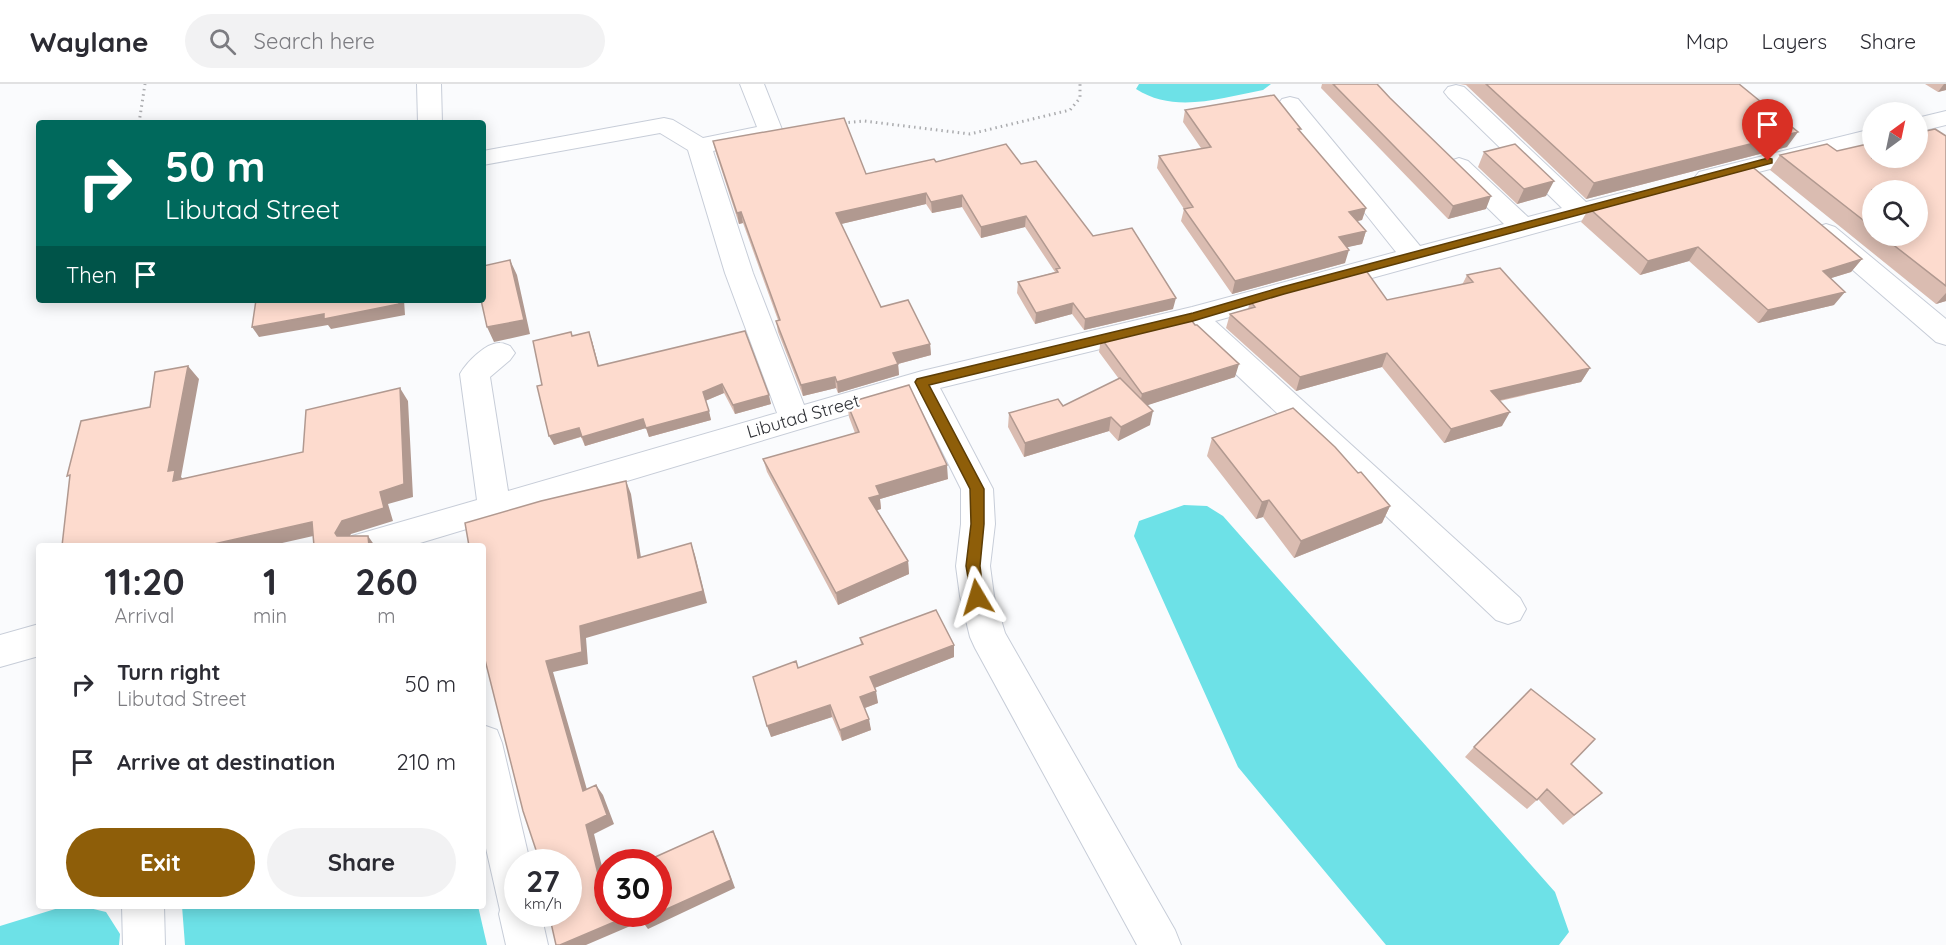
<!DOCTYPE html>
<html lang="en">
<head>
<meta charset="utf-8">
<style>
  body { margin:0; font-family:Quicksand,sans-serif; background:#f2f2f3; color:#2b2b33; height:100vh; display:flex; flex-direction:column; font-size:22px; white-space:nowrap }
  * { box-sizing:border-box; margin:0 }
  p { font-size:20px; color:#7c7c81 }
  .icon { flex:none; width:33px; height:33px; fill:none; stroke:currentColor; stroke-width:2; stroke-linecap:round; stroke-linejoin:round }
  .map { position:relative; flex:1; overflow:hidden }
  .sheet { position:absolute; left:36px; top:459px; width:450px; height:366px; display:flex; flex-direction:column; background:#fff; border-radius:6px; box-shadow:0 3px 15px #0003 }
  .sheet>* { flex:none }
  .hud { position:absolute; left:36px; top:36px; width:450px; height:183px; border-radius:6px; box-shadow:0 3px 15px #0003; background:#00695c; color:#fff; overflow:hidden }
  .needle { width:39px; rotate:33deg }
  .tools { position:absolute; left:1862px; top:18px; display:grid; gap:12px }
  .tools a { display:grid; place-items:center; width:66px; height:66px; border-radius:50%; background:#fff; box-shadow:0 3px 15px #0003; font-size:30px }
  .speed { position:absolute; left:504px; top:765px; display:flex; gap:12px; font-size:30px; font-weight:700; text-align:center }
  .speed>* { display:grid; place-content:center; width:78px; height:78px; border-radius:50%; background:#fff; box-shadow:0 3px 15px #0003; line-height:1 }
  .speed small { font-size:15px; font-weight:400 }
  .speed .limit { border:9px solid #d22; background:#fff; color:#111 }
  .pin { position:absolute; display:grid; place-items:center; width:51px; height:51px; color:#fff; margin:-62px -26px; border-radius:50% 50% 50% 0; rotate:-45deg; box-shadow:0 0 6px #0007 }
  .pin .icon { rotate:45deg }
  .me { position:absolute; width:66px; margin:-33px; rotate:353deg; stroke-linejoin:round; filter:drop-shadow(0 0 4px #0008) }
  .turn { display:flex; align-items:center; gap:21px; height:126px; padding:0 30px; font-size:27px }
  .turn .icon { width:78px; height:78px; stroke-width:2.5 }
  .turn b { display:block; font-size:42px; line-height:51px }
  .then { display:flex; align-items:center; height:57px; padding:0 30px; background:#0003; gap:12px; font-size:22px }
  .eta { display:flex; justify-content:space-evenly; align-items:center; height:102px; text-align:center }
  .eta b { font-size:36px; font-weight:700; line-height:42px }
  .cta { display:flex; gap:12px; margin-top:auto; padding:12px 30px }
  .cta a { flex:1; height:69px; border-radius:36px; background:#8e5e09; color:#fff; font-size:24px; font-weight:700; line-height:69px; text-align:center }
  .cta a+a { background:#f2f2f3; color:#2b2b33 }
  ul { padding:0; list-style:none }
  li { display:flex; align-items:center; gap:18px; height:78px; padding:0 30px }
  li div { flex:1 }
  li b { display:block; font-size:22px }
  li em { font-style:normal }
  header { display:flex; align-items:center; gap:36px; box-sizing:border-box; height:84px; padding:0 30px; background:#fff; border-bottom:2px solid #e1e1e2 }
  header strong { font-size:28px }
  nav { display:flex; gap:33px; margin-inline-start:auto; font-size:21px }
  .search { width:420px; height:54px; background:#f2f2f3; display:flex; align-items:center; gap:15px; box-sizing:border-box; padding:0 21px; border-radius:33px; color:#7c7c81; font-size:22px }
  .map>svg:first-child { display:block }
  .water { fill:#6de1e7 }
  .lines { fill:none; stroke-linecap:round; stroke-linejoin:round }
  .minor-casing { stroke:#c7cdd8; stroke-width:2 }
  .path { stroke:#abacaf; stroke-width:3; stroke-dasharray:1.5 4; stroke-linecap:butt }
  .minor { fill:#fff; fill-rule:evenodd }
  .wall { fill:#dabcb1; fill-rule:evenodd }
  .shaded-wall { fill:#b19990 }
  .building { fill:#fddbce; stroke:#b19990; stroke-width:1.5 }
  .route { fill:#8e5e09; stroke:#5c3d06; stroke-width:1.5 }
  .labels { text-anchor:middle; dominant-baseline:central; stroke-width:4.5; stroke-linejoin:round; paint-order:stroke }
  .street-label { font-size:18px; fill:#303237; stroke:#fff }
</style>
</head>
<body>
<header>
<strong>Waylane</strong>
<div class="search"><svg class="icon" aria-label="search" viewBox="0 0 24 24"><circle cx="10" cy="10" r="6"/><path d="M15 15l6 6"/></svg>Search here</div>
<nav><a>Map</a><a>Layers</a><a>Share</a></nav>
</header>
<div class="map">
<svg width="1946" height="861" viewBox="0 0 1946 861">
  <rect width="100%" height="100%" fill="#fafbfd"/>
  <path class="water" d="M1139,0h132l-8,6c-43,8 -88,24 -127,-1z
    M1184,421l23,1 16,10 332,376 14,40 -10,13h-173l-148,-178 -104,-231 5,-15z
    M65,822h16l25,6 14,22 -1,11h-119v-19z
    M182,822h296l9,39h-302z"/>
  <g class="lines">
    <g class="minor-casing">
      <path id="minor" d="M417,0h24l1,39h-24z
        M740,0h24l19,48 -3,5 -67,14 40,122 51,132 118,-34 270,-64 204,-55 -118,-148 4,-5 8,-2 8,2 122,147 84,-22 -54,-53 -4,-5 4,-5 9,-3 9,3 60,56 34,-9 -114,-111 -4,-5 4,-5 8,-2 8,2 122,115 43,-11 9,2 4,6 -4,6 -423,116 305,277 6,11 -6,11 -12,4 -12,-4 -309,-292 -247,60 53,101 2,35 -5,42 4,30 11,37 170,297 6,15h-44l-162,-297 -5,-11 -10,-41 -4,-30 5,-42v-35l-47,-94 -504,151h-63l5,-10 125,-36 -17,-126c6,-11 26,-32 40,-31 4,0 7,2 10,3l5,7 -5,7 -20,17 18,114 269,-78 -52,-140 -37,-123 -28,-17 -177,32v-14l181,-33 9,2 30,18 54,-11z
        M1946,27v14l-29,7v-14z
        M1872,45v14l-164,42 -9,-3 -4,-5 4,-5z
        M1826,140l9,3 111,92v26l-10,-3 -119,-103 -4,-6 4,-6z
        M39,540v32l-39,11v-32z
        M483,641l14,5 5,13 28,119h-12v52h23l7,31h-42l-7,-31 1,-4 -17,-75z
        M122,822h42l1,39h-42z"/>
    </g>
    <path class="path" d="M139,39l6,-39
      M843,39l21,-2 106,13 100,-24 10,-12v-14"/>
    <use href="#minor" class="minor"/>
  </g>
  <path class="wall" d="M1322,0h55l109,125 -38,10 -127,-131z
    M1459,0h280l48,63 -201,52 -120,-114z
    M1925,0h21v6l-8,2z
    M1185,26l115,22 66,76 -4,12 -5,1 9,10 -4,13 -16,3 -1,16 -113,31 -51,-73 3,-12 -27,-41 2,-12 42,-8 -18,-26z
    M1946,52v165l-10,3 -166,-134 10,-15 57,-4zM1872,106l45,46h-45z
    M713,57l153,33 70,-12 85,2 72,72 80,73 -89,21 -12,-16 -37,10 -18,-31 1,-11 37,-10 -30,-45 -44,11 -19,-31 -30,6 -6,-9 -85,20 40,83 49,37 1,11 -33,9 1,11 -61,18 -2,-5 -33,8 -25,-64 -2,-11 2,-1 -35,-97 -4,1 -23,-71z
    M1484,68l62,44 -29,8 -39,-37z
    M1589,124l273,51 -11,13 -20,6 3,27 -76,18 -69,-62 -49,14 -59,-53z
    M1467,191l123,93 -9,14 -81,19 2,25 -58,17 -62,-76 -86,24 -70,-63 4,-14 18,-5 2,-8 137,-1 75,-15z
    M1195,241l40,52 -88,28 3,20 -32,16 -9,-10 -85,26 -16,-30 1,-14 54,-7 56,-27 -20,-27 2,-14z
    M745,247l26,73 -36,10 -11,-21 -19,8 6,19 -62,17 -3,-9 -61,18 -4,-9 -27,8 -12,-60 31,-49 19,5 7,25z
    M847,319l101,76 -68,20 1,10 -4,1 31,51 1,13 -71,31 -71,-133 -4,-13 92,-26 -6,-16z
    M1212,354l146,35 32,33 -8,17 -88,35 -31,-41 -7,2 -49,-63z
    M860,554l94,7v12l-80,31 4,15 -13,5 6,22 -29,11 -10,-24 -61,20 27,-69 63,-23z
    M1474,663l97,17 31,29 -39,32 -25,-26 -11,10 -62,-52z"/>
  <path class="shaded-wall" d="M1944,0h2v6l-8,2z
    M1798,48l-11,15 -201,52 8,-16z
    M1554,97l-8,15 -29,8 7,-15z
    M926,109v11l-89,21 -1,-12z
    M962,111v12l-30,6 -1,-11z
    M1491,112l-5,13 -38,10 5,-13z
    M1366,124l-4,12 -17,4 4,-12z
    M741,128l2,11 -4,1 -2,-11z
    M1026,132l-1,11 -44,11v-11z
    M1366,147l-4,13 -27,6 4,-13z
    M1698,163l-9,14 -49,14 8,-14z
    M1349,166l-4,13 -113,31 3,-13z
    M1862,175l-11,13 -39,12 11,-13z
    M510,176l7,15 13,59 -36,8 -7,-15z
    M1845,208l-11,13 -76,18 10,-13z
    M1946,209v8l-10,3z
    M1176,214l-3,11 -89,21 1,-11z
    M399,216h5l1,15 -74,14 -3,-4 -69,12 -7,-10z
    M1073,219l-1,11 -37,10 1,-11z
    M589,248l3,9 9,34 -3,-9z
    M930,260l1,11 -37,10 -1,-12z
    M1387,269l-5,14 -86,24 4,-14z
    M898,280l1,11 -61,18 -1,-11z
    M1239,280l-4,13 -96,31 3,-14z
    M188,282l11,13 -18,98 6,6 -14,-2 -5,-10z
    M1590,284l-9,14 -98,22 8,-13z
    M835,293l1,11 -33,8 -2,-11z
    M722,300l2,9 -19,8 -2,-9z
    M400,304l8,13 5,96 -25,7 5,17 -42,13 -6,11 -10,-12 7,-12 38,-29z
    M769,311l2,9 -36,10 -2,-9z
    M709,327l2,9 -62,17 -3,-9 -61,18 -3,-9 61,-18z
    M1153,327l-3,14 -32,16 3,-14z
    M1510,328l-8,14 -58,17 7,-14z
    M1111,333l-2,14 -85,26 1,-14z
    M579,344l4,8 -29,9 -5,-9z
    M947,381l1,14 -68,20 1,10 -10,3 -2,-14 7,-12z
    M626,397l5,13 12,76 -5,-12z
    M1269,416l-6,17 -7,2 6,-17z
    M1390,422l-8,17 -88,35 7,-17z
    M312,438l10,12 -53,12h-64z
    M368,452l7,10h-6z
    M691,459l4,12 12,48 -121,35 2,26 -35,8 37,128 -7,-9 -37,-130 34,-35z
    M908,477l1,13 -71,31 -2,-12z
    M954,561v12l-82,32 -2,-12z
    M483,568l9,11 -9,3z
    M876,607l2,12 -16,6 -2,-12z
    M830,621l2,12 -61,20 -4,-11z
    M869,635l2,11 -29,11 -2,-11z
    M596,701l7,10 11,29 -20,10 14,57 -8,-9 -14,-57z
    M713,747l5,10 17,47 -87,41 -6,-8 -56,24h-26l73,-31h25z"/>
  <path class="building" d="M1333,0h44l13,14 101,98 -38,10z
    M1486,0h253l59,48 -204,51z
    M1274,11l27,34h-3l68,79 -17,4 17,19 -27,6 10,13 -114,31 -51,-72 9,-2 -34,-51 52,-9 -26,-37z
    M844,34l22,56 68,-15 2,3 70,-18 15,20 15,-3 57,75 39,-8 44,70 -91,21 -12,-16 -37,10 -18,-31 40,-10 -2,-3 4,-1 -34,-52 -45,11 -19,-32 -31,7 -5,-9 -90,20 45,94 27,-7 22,44 -37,9 5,11 -61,18 -2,-5 -34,8 -25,-64 4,-1 -39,-108 -4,1 -24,-72z
    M1935,45l11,7v150l-64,-50h35v-46h-45v37l-92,-72 47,-11 10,7 35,-8v15h45v-25z
    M1515,60l39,37 -30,8 -40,-37z
    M1749,80l113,95 -39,12 22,21 -77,18 -70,-63 -50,14 -59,-53z
    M510,176l14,60 -37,7 -6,-27h2v-34z
    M1500,184l90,100 -99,23 19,21 -59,17 -64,-76 -87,24 -70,-63 25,-7 -5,-6 115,-32 22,31 86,-18 -6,-7z
    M256,216h143v4l-75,15v-5l-72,13z
    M1189,233l6,8h2l42,39 -97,30 -41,-56z
    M745,247l24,64 -36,10 -11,-21 -19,8 6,19 -63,17 -3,-9 -61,18 -3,-9 -30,8 -12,-50 5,-1 -9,-44 38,-9 1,4 17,-4 9,34z
    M188,282l-20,105 7,-1 -2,11 130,-29 3,-42 94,-22 4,96 -24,8 4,16 -42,13 -7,12 2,3h31l1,10h-55l-2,-24 -107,24h-143l8,-71 -3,1 14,-55 69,-14 5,-35z
    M1120,294l33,33 -32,16 -10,-10 -86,26 -16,-30 49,-14 5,7z
    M909,301l38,80 -71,21 4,9 -11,3 39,63 -72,32 -73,-134 96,-27 -12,-29z
    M1293,324l42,39 23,26 3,-1 29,34 -89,35 -32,-41 -7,2 -50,-64z
    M626,397l12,77 53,-15 12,48 -123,35 2,26 -36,9 37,130 13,-6 11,30 -21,10 14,57 8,-3v35h25l-73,31h-4l-7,-31h19v-52h-28l-17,-51 -40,-159v-106h-14l-4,-23 76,-22z
    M936,526l18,35 -84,32 6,14 -16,6 9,22 -29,11 -10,-25 -63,21 -14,-49 43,-16 2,7 65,-24 -3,-6z
    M1531,605l64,50 -24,25 31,29 -28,22 -27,-26 -10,11 -63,-53z
    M713,747l18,49 -73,33v-51h-14z
    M639,830h18l-16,6z"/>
  <path class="route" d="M1768,74l4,1v4l-488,131 -91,27 -264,64 55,104v35l-4,42 4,31 -2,4h-10l-6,-35 5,-42 -1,-35 -55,-107 2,-3 276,-66 89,-26z"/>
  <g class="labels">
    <g class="street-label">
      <text transform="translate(803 332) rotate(-16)">Libutad Street</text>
    </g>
  </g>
</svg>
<div class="tools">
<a><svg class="needle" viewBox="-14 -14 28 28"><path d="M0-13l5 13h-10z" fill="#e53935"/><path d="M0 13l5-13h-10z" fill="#7c7c81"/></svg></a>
<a><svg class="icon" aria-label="search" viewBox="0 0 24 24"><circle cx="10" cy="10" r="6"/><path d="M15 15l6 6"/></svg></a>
</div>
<div class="speed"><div>27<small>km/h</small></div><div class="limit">30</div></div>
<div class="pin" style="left:1768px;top:77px;background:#d93025"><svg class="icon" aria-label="arrive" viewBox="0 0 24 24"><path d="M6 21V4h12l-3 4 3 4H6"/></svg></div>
<svg class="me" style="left:977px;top:513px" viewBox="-20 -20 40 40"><path d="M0-17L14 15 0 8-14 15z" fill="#8e5e09" stroke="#fff" stroke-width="4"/></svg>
<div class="hud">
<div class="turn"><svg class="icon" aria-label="right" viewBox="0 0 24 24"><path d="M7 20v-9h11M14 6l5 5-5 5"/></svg><div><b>50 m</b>Libutad Street</div></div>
<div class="then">Then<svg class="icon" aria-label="arrive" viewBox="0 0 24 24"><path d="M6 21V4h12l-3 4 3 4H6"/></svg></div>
</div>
<section class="sheet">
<div class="eta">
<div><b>11:20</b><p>Arrival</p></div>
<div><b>1</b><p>min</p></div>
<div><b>260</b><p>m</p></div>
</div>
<ul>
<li><svg class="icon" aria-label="right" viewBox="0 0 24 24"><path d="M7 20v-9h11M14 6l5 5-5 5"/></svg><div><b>Turn right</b><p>Libutad Street</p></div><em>50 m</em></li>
<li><svg class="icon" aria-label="arrive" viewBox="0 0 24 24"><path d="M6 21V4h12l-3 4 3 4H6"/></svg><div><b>Arrive at destination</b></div><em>210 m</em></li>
</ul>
<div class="cta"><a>Exit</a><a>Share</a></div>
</section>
</div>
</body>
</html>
